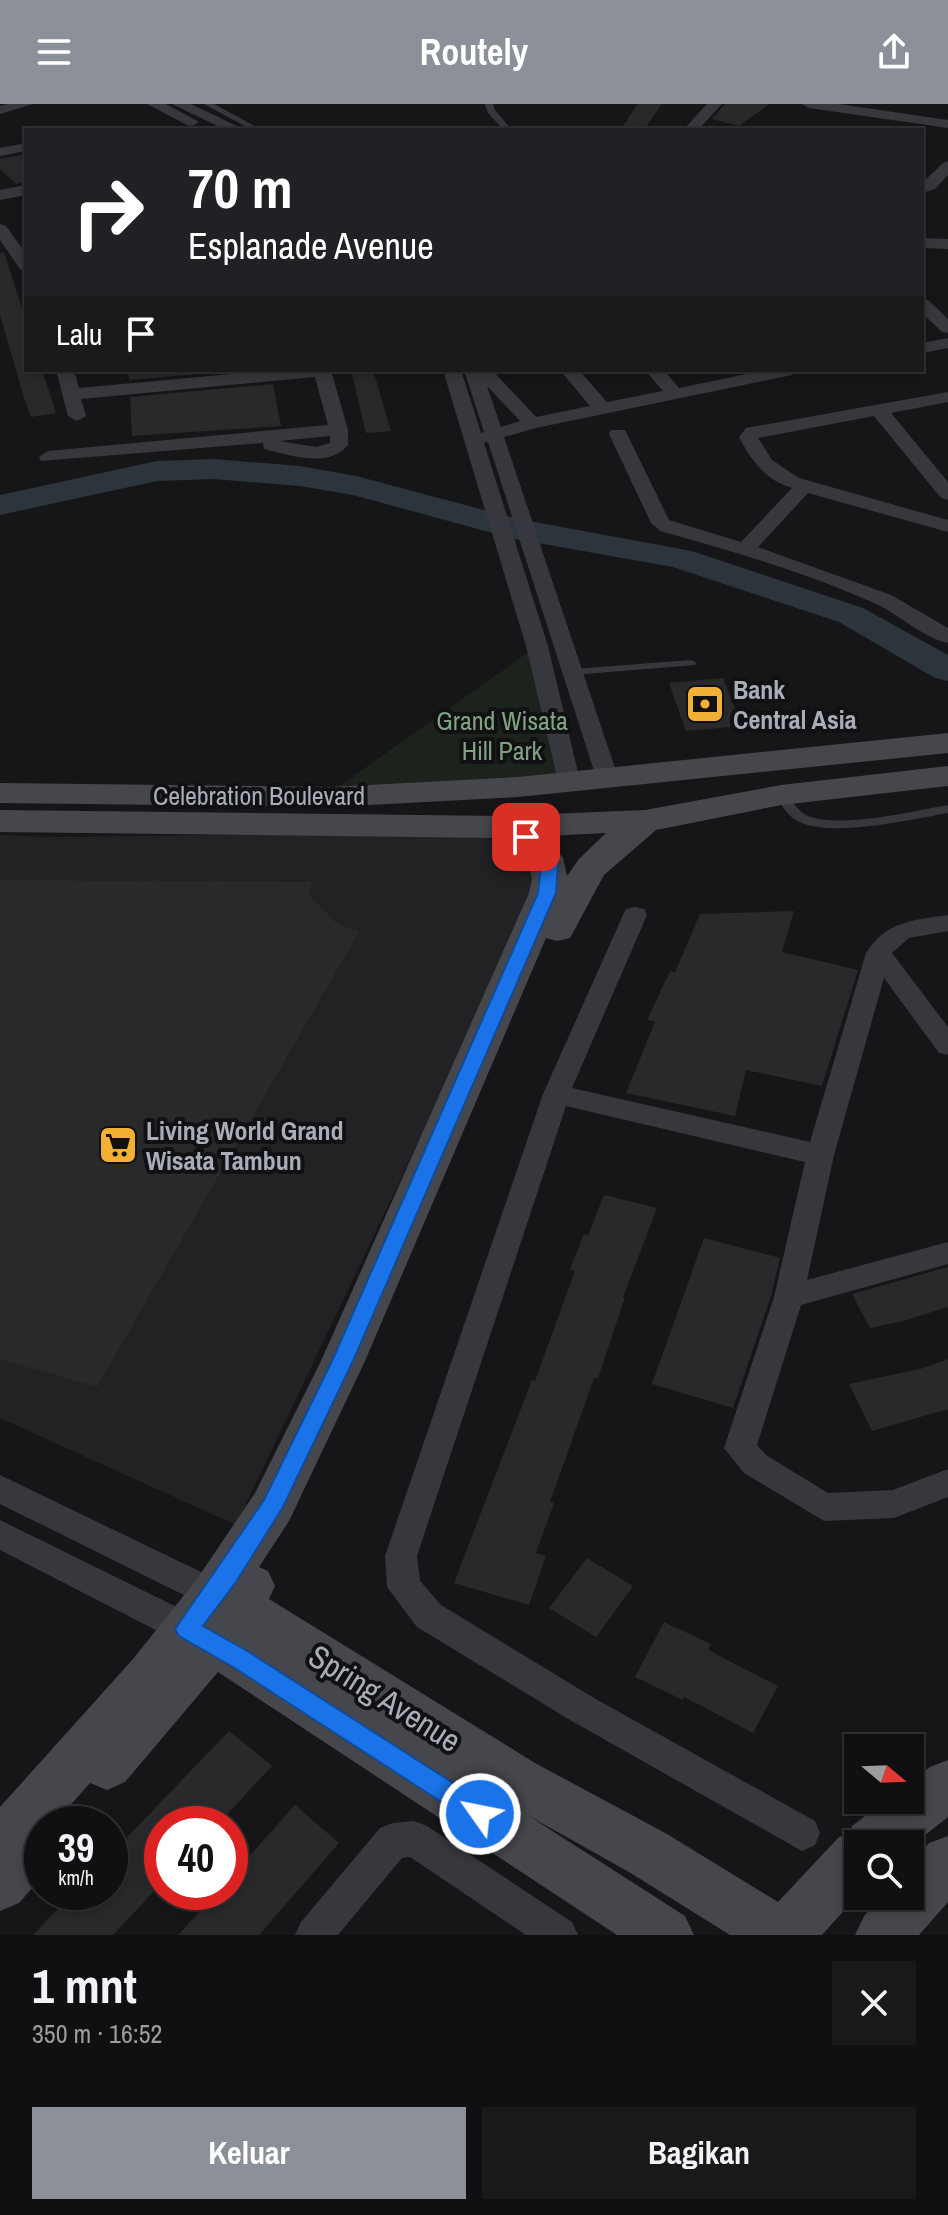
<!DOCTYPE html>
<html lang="id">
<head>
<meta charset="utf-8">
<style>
  body { margin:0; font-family:"Archivo Narrow",sans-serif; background:#19191b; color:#f1f3f6; height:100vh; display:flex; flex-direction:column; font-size:30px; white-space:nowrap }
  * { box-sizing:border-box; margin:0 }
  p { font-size:26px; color:#9c9d9f }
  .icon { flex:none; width:44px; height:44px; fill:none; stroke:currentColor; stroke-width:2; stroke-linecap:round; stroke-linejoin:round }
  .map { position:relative; height:1831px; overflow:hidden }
  .panel { display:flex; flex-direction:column; background:#101012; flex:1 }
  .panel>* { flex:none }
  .top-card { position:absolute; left:24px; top:24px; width:900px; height:244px; border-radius:0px; box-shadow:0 4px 12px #0003,0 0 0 2px #303032; background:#202124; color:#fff; overflow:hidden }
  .needle { width:52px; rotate:109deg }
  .fabs { position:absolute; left:844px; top:1630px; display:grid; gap:16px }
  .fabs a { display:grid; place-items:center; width:80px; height:80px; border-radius:0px; background:#101012; box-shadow:0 4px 12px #0003,0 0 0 2px #303032; font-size:40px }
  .speed { position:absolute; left:24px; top:1702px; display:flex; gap:16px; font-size:40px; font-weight:700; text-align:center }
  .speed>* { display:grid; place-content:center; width:104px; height:104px; border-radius:50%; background:#101012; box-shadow:0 4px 12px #0003,0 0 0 2px #303032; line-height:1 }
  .speed small { font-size:20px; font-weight:400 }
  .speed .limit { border:12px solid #d22; background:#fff; color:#111 }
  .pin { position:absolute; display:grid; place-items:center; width:68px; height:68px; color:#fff; margin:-34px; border-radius:16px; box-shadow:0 4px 12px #0006 }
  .me { position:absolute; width:88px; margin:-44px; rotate:303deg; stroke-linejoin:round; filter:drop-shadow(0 0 6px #0008) }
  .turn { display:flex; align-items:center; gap:28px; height:168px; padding:0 32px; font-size:36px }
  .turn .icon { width:104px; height:104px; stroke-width:2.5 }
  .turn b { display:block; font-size:56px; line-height:68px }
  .then { display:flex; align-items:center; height:76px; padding:0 32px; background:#0003; gap:16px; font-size:30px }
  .round { display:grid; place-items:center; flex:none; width:84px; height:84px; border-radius:0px; background:#19191b }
  .head { display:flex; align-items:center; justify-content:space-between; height:136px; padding:0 32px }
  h1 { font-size:48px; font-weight:800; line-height:60px }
  .primary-button { display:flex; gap:16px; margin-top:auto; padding:16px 32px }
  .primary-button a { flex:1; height:92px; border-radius:0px; background:#8c9099; color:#fff; font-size:32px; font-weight:800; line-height:92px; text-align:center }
  .primary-button a+a { background:#19191b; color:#f1f3f6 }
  header { display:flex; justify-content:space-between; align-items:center; height:104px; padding:0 32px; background:#8c9099; color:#fff; font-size:36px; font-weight:800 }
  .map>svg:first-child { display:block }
  .built { fill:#222225 }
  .green { fill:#1c231d }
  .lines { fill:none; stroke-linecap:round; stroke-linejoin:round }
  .river { fill:#2c353c; fill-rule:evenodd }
  .building { fill:#29292c }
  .lane { fill:#37383d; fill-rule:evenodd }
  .street { fill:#37383d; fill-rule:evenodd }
  .secondary { fill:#45474d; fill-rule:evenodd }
  .route { fill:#1a73e8; stroke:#114b97; stroke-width:2 }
  .labels { text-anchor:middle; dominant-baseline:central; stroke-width:8; stroke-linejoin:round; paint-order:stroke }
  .poi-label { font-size:26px; font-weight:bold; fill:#a8adb8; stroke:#111113; text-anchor:start }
  .park-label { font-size:26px; fill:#7fa381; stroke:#111113 }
  .street-label { font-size:26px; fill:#a8adb8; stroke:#111113 }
  .near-street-label { font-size:32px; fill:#a8adb8; stroke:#111113 }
</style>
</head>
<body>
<header><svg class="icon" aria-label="menu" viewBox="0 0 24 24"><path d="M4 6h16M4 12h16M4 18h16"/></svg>Routely<svg class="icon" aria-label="share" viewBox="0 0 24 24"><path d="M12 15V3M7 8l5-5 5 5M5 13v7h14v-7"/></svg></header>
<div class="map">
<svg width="948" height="1831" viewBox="0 0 948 1831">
  <rect width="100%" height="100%" fill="#161618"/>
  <path class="built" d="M479,728l56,34 1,29 -300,630 -236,-107v-583l52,2z"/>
  <path class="green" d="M537,542l32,135 -245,16z"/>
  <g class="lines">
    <path class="river" d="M214,355l86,7 56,10 162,43 174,32 171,57 85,47v26l-13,-3 -96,-56 -166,-55 -158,-28 -162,-44 -53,-9 -86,-7 -57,2 -157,34v-20l157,-34z"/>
  </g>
  <path class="building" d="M638,0h24l-18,26h-24z
    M725,0h44l-30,22 -27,-7z
    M26,50v28l-10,2 -16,-15v-10z
    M4,148l22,69v49h16l14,43 -25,4 -7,-19 -24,-83v-62z
    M128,266h114l-113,10z
    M351,266h22l18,61 -25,2z
    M273,280l8,42 -149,10 -2,-39z
    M723,574l19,48 -56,5 -17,-48z
    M0,776l312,2 -3,13 27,28 23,9 -262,455 -97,-28z
    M794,807l-12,41 76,18 -36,116 -76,-16 -11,46 -109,-23 29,-71 -8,-2 23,-49 5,1 25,-58z
    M604,1091l53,13 -34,89h2l-27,81h-4l-44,124 4,1 -18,50 10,3 -17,49 -75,-22 78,-203 3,1 40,-110 -5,-2 14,-35 4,1z
    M704,1134l76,20 -9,38 -38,112 -81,-24z
    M948,1163v40l-45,14 -33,7 -18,-34z
    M948,1255v50l-76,22 -23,-47 75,-16z
    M587,1454l46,28 -37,51 -47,-29z
    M664,1518l47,22 -3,6 70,36 -25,47 -69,-36 -1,3 -48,-23z
    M229,1627l43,35 -54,58h-56v59l-49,52h-80l41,-43h36v-37z
    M295,1701l44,38 -80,92h-81l40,-43h12v-14z"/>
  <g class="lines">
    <path class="lane" d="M204,0h10l48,26h-10z
      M485,0h8l2,6 17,20h-8l-16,-17z
      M691,556l6,3 -2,2 -122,10 -6,-3 6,-3z
      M781,687c11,6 15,20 27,25 33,13 105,-5 140,-11v8c-35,6 -123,27 -154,6 -8,-6 -14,-16 -19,-24z"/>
    <path class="street" d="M7,0h26l-33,10v-8z
      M147,0h19l33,18 -7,4 -5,-1z
      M172,0h19l54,26h-19z
      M707,0h15l-24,26h-15z
      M802,0h37l109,16v8l-139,-20z
      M26,39v8l-26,5v-8z
      M948,57v14l-13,14 -13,4v-10l21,-20z
      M26,81v10l-26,5v-10z
      M0,120l6,2 20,28v17l-6,-2 -20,-29z
      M922,134l26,1v10l-26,-1z
      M922,195l6,1 20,19v14l-6,-1 -20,-19z
      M948,234v10l-26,5v-10z
      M56,266h18l5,18 196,-18h56l17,60v15c-20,24 -58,10 -84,4l-1,-6 -222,18 -2,-4 9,-6 280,-26 -13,-48 -234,22 5,17 -9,5 -9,-5zM330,332v7l-14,4 -37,-6z
      M443,266h18l20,63 3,-1 -20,-62h28l44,47 54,-11 -30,-36h19l28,32 56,-11 -18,-21h19l15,18 87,-18h35l-9,5 -256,53 -32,9 114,340 -3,5h-16l-3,-5 -108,-335 -4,1 64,203 32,135 -3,5h-16l-3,-5 -32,-135zM487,282l33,35 -19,6z
      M948,288v10l-57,11 57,69v18l-7,-2 -67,-82 -116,22 14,22 27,18 149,42v12l-140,-39 -50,54 133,48 57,33v15c-27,-6 -50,-30 -76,-41 -68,-30 -140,-51 -212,-71l-9,-8 -42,-89 2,-4h14l44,90 72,22 51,-54c-27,-8 -41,-28 -53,-51l7,-9z
      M635,803l9,2 3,6 -75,173 238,54 56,-189c20,-32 48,-33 82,-38v16l-39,7 -17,15 56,74v28l-9,-2 -55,-75 -50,177 -27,125 141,-38v22l-147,41 -44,140 9,10 62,38 65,-3 55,-21v28l-54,21 -70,3 -80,-48 -20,-25 50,-151 31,-135 -239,-56 -149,450 3,25 21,24 153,93 221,123 5,12 -5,12 -13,6 -232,-131 -153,-93 -30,-40 -2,-31 158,-462 80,-179 3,-6z
      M0,1371l226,109 5,10 -5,10 -12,5 -12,-5 -202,-100z
      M0,1416l199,98 5,11 -5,11 -12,4 -12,-4 -175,-90z
      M414,1717l13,5 145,96 6,13h-52l-116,-78 -8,1 -64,77h-43l6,-13 79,-94 13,-5z"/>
    <path class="secondary" d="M948,629v20l-430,44 -187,10 -331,-4v-20l331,4 187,-10z
      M948,662v20l-167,19 -125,25 -52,45 -34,63 -13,3 -11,-3 -181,423 -76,160 -30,46 9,4 7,15 -6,13 266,164 132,71 111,68 61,-65 10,-3 3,-8 34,-26h24v-18l20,-15 18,-7v57l-38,30v-3h-52v51l-36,40h-92l-101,-63 -100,-56 156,100 9,19h-77l-399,-263 -93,110 -18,8 -17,-7 -32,36 5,5h-21v53l-23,26 -19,8v-104l133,-148 64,-80 58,-86 66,-132 208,-468 3,-14 -4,-21 -32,-20 -496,-6v-22l501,6 144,-6 136,-25zM606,729l-27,26 -12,17 -4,-18 -18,-22z
      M948,1732v66l-29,33h-64l9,-19 17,-20h29v-32l19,-21z"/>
  </g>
  <path class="route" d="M526,728l21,14 11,19 -2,28 -203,468 -70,146 -47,75 -33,44 46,26 240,154 4,8 -4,9 -9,4 -247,-160 -54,-31 -4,-7 89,-129 68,-139 206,-468 3,-28 -23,-28z"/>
  <defs>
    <g id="bank-square" transform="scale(2)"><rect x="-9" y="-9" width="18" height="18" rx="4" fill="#f2b134" stroke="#111113"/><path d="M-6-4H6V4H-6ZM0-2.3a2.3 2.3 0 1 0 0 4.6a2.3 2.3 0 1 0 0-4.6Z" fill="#111"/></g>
    <g id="supermarket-square" transform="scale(2)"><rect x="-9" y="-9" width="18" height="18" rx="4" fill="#f2b134" stroke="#111113"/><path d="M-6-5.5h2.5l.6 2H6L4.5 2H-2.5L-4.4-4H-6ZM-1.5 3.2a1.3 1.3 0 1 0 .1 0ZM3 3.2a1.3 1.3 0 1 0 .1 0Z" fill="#111"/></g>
  </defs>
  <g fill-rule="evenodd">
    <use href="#bank-square" x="705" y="600"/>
    <use href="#supermarket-square" x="118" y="1041"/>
  </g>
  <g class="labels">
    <g class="poi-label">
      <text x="733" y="585">Bank<tspan x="733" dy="30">Central Asia</tspan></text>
      <text x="146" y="1026">Living World Grand<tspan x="146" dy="30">Wisata Tambun</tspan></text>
    </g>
    <g class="park-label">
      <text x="502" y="616">Grand Wisata<tspan x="502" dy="30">Hill Park</tspan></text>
    </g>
    <g class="street-label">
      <text x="259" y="691">Celebration Boulevard</text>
    </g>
    <g class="near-street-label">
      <text transform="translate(385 1594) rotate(32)">Spring Avenue</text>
    </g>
  </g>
</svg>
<div class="fabs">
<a><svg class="needle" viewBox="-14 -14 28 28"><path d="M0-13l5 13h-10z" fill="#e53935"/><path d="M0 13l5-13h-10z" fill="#9c9d9f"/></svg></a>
<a><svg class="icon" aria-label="search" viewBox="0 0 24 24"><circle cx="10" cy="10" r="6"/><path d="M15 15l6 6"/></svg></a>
</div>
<div class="speed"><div>39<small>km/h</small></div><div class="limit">40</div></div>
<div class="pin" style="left:526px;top:733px;background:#d93025"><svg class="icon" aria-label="arrive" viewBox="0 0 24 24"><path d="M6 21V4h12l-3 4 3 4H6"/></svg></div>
<svg class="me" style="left:480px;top:1710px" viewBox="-20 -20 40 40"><circle r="17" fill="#1a73e8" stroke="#fff" stroke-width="3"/><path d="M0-11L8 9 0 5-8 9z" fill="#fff"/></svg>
<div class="top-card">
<div class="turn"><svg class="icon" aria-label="right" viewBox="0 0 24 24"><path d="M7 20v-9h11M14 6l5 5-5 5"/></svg><div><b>70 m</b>Esplanade Avenue</div></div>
<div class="then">Lalu<svg class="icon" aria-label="arrive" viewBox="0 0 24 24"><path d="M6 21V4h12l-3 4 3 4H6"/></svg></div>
</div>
</div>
<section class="panel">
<div class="head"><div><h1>1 mnt</h1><p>350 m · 16:52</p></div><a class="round"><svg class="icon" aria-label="close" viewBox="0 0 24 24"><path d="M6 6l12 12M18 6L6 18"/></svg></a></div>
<div class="primary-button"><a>Keluar</a><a>Bagikan</a></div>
</section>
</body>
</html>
